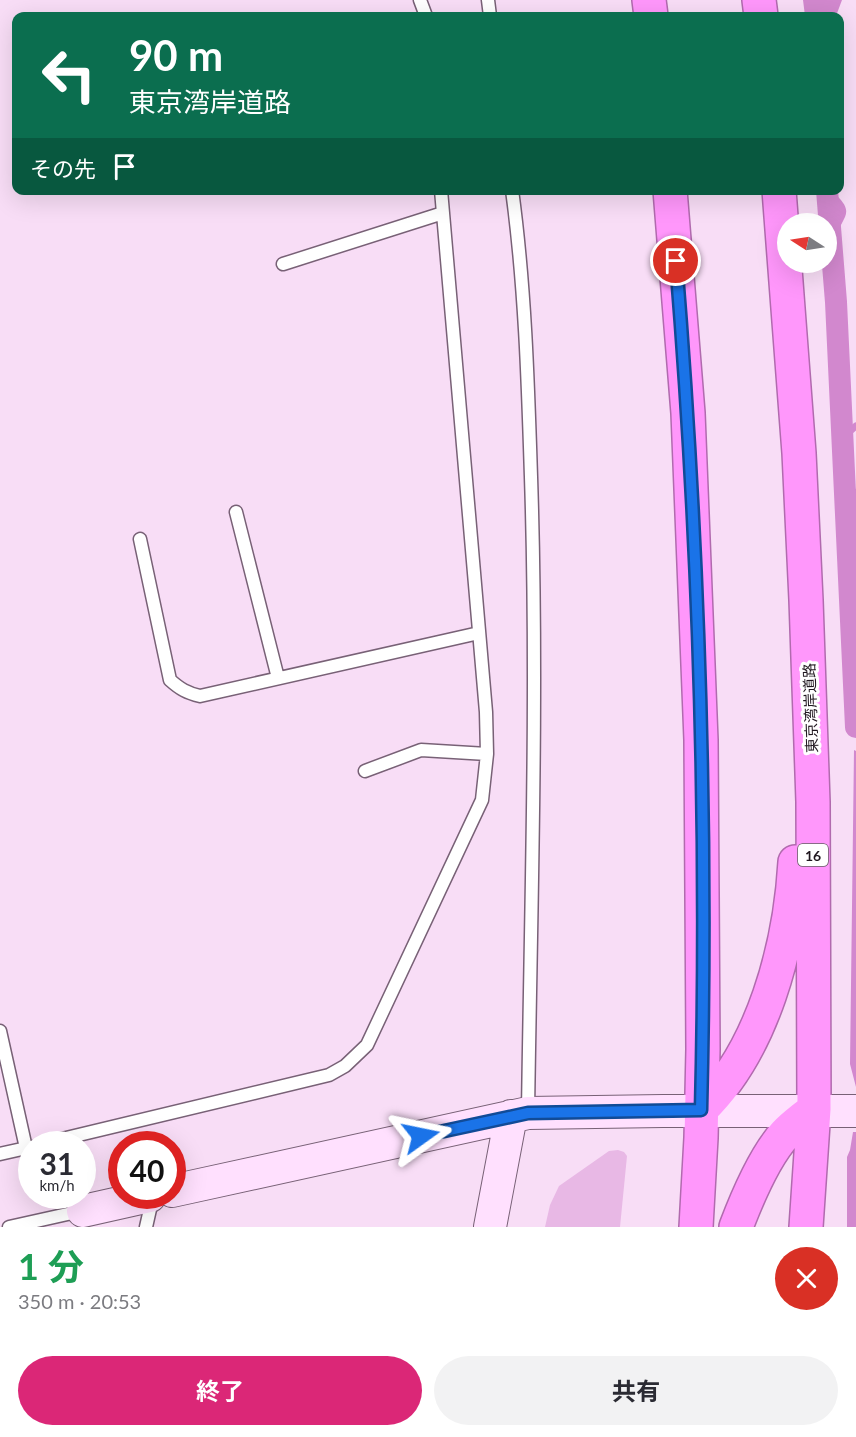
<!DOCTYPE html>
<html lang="ja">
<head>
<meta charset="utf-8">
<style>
  body { margin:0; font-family:Lato,"Noto Sans JP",sans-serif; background:#f2f2f3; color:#2b2b33; height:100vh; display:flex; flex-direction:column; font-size:22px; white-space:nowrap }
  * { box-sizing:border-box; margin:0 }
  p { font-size:20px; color:#7c7c81 }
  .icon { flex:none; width:33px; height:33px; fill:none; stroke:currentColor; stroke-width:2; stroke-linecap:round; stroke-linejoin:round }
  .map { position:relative; height:1227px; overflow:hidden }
  .details { display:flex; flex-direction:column; background:#fff; flex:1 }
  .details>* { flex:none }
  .top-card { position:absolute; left:12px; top:12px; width:832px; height:183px; border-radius:12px; box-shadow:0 6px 24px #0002; background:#0b6e4f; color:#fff; overflow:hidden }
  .needle { width:39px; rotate:282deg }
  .fabs { position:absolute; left:777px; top:213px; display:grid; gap:12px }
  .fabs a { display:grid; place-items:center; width:60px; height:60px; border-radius:50%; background:#fff; box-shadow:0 6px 24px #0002; font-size:30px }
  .speed { position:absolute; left:18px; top:1131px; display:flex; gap:12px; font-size:30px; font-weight:700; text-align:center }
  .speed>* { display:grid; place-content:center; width:78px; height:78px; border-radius:50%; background:#fff; box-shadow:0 6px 24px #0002; line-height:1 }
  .speed small { font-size:15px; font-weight:400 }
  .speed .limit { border:9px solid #d22; background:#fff; color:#111 }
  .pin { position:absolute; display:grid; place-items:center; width:51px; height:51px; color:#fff; margin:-26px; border:3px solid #fff; border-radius:50%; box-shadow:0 2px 6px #0007 }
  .me { position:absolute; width:66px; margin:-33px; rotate:78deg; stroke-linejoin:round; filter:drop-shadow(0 0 4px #0008) }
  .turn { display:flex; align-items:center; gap:21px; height:126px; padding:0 18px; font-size:27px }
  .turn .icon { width:78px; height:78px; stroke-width:2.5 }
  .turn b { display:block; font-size:42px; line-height:51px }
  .then { display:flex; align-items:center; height:57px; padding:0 18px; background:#0003; gap:12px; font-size:22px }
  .round { display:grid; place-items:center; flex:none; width:63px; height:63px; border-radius:32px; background:#f2f2f3 }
  .headline { display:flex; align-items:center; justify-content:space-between; height:102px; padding:0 18px }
  h1 { font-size:36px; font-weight:700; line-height:45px; color:#1e9e55 }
  .cta { display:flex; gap:12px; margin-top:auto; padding:12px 18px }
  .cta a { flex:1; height:69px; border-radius:36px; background:#db2777; color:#fff; font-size:24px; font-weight:700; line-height:69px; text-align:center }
  .cta a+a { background:#f2f2f3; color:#2b2b33 }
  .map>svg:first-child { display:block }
  .green { fill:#e8b8e5 }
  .water { fill:#d288ce }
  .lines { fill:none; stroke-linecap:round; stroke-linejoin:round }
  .stream { stroke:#d288ce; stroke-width:7 }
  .canal { stroke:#d288ce; stroke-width:22 }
  .lane-casing { stroke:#786176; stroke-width:15 }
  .secondary-casing { stroke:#786176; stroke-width:34 }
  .highway-casing { stroke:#b16aae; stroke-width:36 }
  .lane { stroke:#fff; stroke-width:12 }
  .secondary { stroke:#ffe0fe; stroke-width:32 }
  .highway { stroke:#ff97fb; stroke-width:33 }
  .route-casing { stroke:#114b97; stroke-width:15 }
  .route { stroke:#1a73e8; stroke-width:10 }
  .labels { text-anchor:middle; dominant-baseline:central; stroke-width:6; stroke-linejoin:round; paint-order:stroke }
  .shield { fill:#fff; stroke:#635d62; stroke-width:1.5 }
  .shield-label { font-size:14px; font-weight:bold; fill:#20171f }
  .street-label { font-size:15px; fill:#20171f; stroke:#fff }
</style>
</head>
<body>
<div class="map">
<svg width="856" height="1227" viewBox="0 0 856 1227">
  <rect width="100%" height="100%" fill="#f8ddf6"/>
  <path class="green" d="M618,1150l6,2 3,4 -7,71h-75l5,-22 9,-19 50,-35z"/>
  <path class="water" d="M803,0h39l-6,16h-31z
    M819,191h18v5c19,18 3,22 1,39 0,8 3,26 3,35l-15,2v-48l-4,-1z
    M844,457l8,4v26l4,2v153l-3,4z
    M854,750l2,1v336l-6,-23z
    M853,1132h3v95h-9v-70l3,-7z"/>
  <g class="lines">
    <path class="stream" d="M843,437l13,-11"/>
    <path class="canal" d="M827,190l9,112 20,425"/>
    <g class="lane-casing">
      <path id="lane" d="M420,0l6,16
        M488,0l2,16
        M512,190c13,95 16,192 19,287 7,212 0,423 -3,635
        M283,264l160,-51
        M236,512l42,166
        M140,539l30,141c10,9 17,13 30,16l279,-63
        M365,771l56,-21 66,4
        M0,1031l26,117
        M41,1144l288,-69 16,-9 22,-21 115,-245 5,-46 -1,-42 -45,-522
        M0,1154l31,-7
        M9,1227l72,-16
        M146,1227l7,-31"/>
    </g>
    <g class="secondary-casing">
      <path id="secondary" d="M172,1191l356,-78 135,-2h193
        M83,1211l67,-15
        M490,1227l21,-111"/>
    </g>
    <g class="highway-casing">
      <path id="highway" d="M649,0l2,16
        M759,0l2,16
        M670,190l18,223 13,327 2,309 -2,89 -5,89
        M779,190l20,263 7,147 7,202 1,307 -8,118
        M701,1110c62,-60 89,-163 94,-248
        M736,1227c11,-29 28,-70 49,-93 8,-9 20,-17 29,-25"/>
    </g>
    <use href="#lane" class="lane"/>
    <use href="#secondary" class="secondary"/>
    <use href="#highway" class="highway"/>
  </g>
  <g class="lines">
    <g class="route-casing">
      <path id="route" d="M421,1136l107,-23 173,-3c7,-283 -2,-567 -25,-849"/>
    </g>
    <use href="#route" class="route"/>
  </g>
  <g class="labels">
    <rect class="shield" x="798" y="844" width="30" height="22" rx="4.5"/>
    <g class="shield-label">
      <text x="813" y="855">16</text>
    </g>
    <g class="street-label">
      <text transform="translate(810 708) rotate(-92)">東京湾岸道路</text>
    </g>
  </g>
</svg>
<div class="fabs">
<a><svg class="needle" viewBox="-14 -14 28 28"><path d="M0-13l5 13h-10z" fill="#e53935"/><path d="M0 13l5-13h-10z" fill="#7c7c81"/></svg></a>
</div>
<div class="speed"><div>31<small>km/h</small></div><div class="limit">40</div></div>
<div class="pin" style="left:676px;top:261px;background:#d93025"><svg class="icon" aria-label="arrive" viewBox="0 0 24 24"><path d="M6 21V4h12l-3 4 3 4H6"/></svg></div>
<svg class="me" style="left:421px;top:1136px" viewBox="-20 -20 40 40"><path d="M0-17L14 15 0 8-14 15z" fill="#1a73e8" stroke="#fff" stroke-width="4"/></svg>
<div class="top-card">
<div class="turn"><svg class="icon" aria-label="left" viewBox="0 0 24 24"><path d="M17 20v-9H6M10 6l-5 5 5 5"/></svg><div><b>90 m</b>東京湾岸道路</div></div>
<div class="then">その先<svg class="icon" aria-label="arrive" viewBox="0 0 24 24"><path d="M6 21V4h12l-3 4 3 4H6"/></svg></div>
</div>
</div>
<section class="details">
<div class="headline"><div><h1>1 分</h1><p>350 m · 20:53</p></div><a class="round" style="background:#d93025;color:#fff"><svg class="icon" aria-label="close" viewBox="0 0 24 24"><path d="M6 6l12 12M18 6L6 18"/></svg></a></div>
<div class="cta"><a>終了</a><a>共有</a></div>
</section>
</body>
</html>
